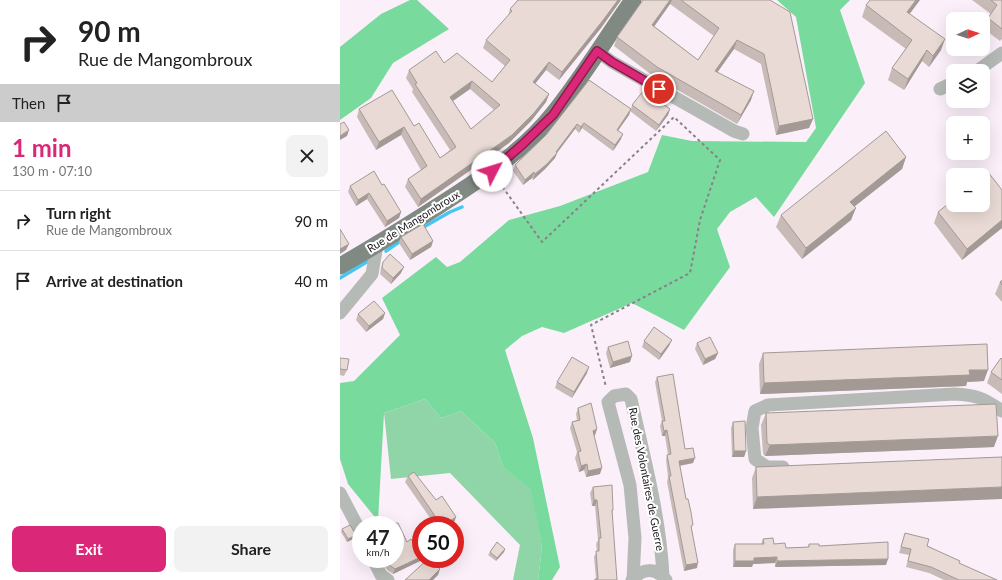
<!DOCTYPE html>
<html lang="en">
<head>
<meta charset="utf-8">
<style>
  body { margin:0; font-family:Lato,sans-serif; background:#f2f2f2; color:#222; height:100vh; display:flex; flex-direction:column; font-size:15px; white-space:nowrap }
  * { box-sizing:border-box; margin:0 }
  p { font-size:13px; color:#767676 }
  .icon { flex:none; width:22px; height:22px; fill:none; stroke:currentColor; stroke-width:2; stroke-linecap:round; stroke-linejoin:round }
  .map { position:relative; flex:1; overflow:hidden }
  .panel { display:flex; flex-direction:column; background:#fff; width:340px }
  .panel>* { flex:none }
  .top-card { background:#fff; color:#222; overflow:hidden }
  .needle { width:26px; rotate:86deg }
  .buttons { position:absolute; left:606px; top:12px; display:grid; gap:8px }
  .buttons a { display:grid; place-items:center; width:44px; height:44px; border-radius:8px; background:#fff; box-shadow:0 4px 16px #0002; font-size:20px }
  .speed { position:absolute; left:12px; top:516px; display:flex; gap:8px; font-size:20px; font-weight:700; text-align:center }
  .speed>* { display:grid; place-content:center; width:52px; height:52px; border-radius:50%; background:#fff; box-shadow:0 4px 16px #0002; line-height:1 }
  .speed small { font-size:10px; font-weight:400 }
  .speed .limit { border:6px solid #d22; background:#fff; color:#111 }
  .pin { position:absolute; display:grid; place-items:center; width:34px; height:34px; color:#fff; margin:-17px; border:2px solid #fff; border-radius:50%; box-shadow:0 1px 4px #0007 }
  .me { position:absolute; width:44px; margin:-22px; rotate:50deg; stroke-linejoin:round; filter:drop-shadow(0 0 3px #0008) }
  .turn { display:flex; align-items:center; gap:14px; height:84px; padding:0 12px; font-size:18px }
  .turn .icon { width:52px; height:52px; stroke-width:2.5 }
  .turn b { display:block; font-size:28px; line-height:34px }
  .then { display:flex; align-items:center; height:38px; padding:0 12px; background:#0003; gap:8px; font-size:15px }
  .round { display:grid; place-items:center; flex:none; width:42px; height:42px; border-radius:8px; background:#f2f2f2 }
  .head { display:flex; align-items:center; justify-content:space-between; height:68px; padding:0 12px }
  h1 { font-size:24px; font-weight:700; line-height:30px; color:#db2777 }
  .primary-button { display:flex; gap:8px; margin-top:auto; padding:8px 12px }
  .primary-button a { flex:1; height:46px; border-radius:8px; background:#db2777; color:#fff; font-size:16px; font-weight:700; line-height:46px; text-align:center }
  .primary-button a+a { background:#f2f2f2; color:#222 }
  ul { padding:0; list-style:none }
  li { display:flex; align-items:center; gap:12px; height:60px; padding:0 12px; border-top:1px solid #e0e0e0 }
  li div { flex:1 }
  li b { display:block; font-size:15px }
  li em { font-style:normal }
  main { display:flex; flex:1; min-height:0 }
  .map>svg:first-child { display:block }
  .green { fill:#90d5a8 }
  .forest { fill:#78da9d }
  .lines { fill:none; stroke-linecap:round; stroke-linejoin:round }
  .stream { stroke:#44c7f3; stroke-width:3.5 }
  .path { stroke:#898188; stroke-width:2; stroke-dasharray:3 3; stroke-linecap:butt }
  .minor { stroke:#b5bab6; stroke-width:13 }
  .major { stroke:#808982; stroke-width:17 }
  .wall { fill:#c8bbb7; fill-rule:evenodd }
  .shaded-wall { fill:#a39995 }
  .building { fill:#e9dad5; stroke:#a39995; fill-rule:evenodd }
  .route-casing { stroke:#8e194d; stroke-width:10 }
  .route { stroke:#db2777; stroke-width:7 }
  .labels { text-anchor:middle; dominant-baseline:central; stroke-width:4; stroke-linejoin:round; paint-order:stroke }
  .street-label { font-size:11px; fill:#1a1619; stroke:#fff }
</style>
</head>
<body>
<main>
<section class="panel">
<div class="top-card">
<div class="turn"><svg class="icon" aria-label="right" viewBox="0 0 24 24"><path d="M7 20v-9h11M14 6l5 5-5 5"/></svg><div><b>90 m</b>Rue de Mangombroux</div></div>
<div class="then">Then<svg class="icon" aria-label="arrive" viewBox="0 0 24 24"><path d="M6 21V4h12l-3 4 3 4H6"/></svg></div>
</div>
<div class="head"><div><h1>1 min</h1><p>130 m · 07:10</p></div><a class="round"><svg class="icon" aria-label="close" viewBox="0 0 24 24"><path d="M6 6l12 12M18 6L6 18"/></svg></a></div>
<ul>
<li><svg class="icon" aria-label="right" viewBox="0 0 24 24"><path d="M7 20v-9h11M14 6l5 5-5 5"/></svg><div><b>Turn right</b><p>Rue de Mangombroux</p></div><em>90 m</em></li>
<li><svg class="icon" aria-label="arrive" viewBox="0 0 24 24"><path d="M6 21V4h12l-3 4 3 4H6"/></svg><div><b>Arrive at destination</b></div><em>40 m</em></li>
</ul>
<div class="primary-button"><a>Exit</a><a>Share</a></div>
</section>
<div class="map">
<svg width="662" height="580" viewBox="0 0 662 580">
  <rect width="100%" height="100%" fill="#fbf0fa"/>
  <path class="green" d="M85,399l16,19 20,-7 34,32 8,24 29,22 10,58 -4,33h-25l7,-35 -70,-72 -59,6 -7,-66z"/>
  <path class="forest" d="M70,0h7l32,29 -56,34 -22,35 -31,22v-73l41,-33z
    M437,0h73l-10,10 25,73 -91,134 -18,-20 -26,15 -13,17 13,38 -46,63 -52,-27 -68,30 -22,-6 -20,9 -17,14 28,88 27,129 -8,13h-14l4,-33 -11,-58 -28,-22 -8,-24 -34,-32 -20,7 -16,-19 -41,14 -6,108 -30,-37 -8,-25v-76l14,-2 46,-46 -18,-37 54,-41 11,10 13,-5 49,-42 51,-14 88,-34 14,-37 30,6 114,1 10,-14 -20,-111z"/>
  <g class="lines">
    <path class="stream" d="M82,228l28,-16 12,-5
      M46,251l13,-9
      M0,278l30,-18"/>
    <path class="path" d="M159,182l43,60 132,-125 46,43 -20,60 -10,53 -99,52 15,62"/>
    <path class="minor" d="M257,51l15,11 122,69 9,3
      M637,71l25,-18
      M600,89l13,-6
      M0,313l32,-39 5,-29
      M443,467h-16l-12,-8 -3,-31 3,-17 13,-6 186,-11c22,1 30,4 48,17
      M0,493l21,40
      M33,559l8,16 7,5
      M292,580c10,-12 24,-13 34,0
      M293,580l2,-42 -5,-53 -22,-83 6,-6 12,-2 5,5c13,58 29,117 32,177"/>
    <path class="major" d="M0,266c34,-19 67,-40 100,-61 40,-26 83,-53 113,-91 29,-36 53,-76 80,-114"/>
  </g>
  <path class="wall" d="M178,0h103l-20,28 -42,52 -13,-10 -11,14 14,10 -3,8 -15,19 -22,22 -91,64 -13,-20 3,-8 13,-9 -20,-35 -25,15 -19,-33 2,-8 55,17 26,32 10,-8 -38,-58 1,-3 -7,-11 3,-8 35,-7 48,19 13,-16 -22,-18 3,-8 22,-24 2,-7zM130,89l24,21 -23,19 -18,-28z
    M303,0h127l43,119 -4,9 -33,7 -15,-71 -27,-15 -17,23 34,28 -14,24 -84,-48 -39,-30 3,-9zM330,4l44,32 -16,24 -44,-34z
    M632,0h30v39l-2,2 -16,-12 4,-11 3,-4z
    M526,5l44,9 31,36 -12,17 -7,-6 -18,29 -16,-10 4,-12 14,-19 -44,-32z
    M249,80l42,29 1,-4 38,4 -2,6 -12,16 -26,-20 -1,4 -11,15 3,9 -8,12 -31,-23 -3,5 -4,-4 -18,24 -2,5 -10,11 -12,11 -1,-2 -9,7 -10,-14 2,-6 31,-30z
    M566,157l-4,12 -48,38 -3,13 -49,39 -26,-32 5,-12z
    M42,185l19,27 -2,6 -14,9 -18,-28 -11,7 -8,-14 2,-6z
    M662,190v38l-40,32 -28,-37 4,-11z
    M61,237l32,4 -2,6 -21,13 -11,-17z
    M43,262l18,11 -10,11 -11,-10 1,-6z
    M662,280v22l-7,-8 5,-12z
    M45,313l-2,6 -17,13 -10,-12 2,-6z
    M304,341l25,5 -10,14 -17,-13z
    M357,343l21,10 -3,6 -12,6 -8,-16z
    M268,347l22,15 -20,6 -4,-15z
    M423,353l221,28 -17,1 -1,4 -206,8 -1,-30z
    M0,358l7,12 -3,6 -4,-1z
    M662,359v35l-15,-11 4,-11z
    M247,373l-15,25 -17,-10 2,-6z
    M317,377l28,72 8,14 -13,3 12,64 5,38 -13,3 -17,-89 1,-5 -2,-17 1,-5h1l-3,-19h-3l-2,-10 2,-5 -7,-39z
    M238,408l19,21 -2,6h-1l6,39 -14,3 -2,-7 -5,2 -4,-14 2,-6 -7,-24 2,-6 5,-2 -1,-6z
    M426,413l228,34 -229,9 -2,-2 -2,-29z
    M393,422l13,29 -2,6h-12l-1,-29z
    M662,457l-249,52 -1,-31 4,-11z
    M68,476l46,47 -3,2h-16l-30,-43z
    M253,487l20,23 -1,3 5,67h-23l1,-1h1l-2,-22 3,-6 -1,-7 2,-4 -3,-34h-3l-2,-13z
    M58,523l9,19 4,-3 10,16v4l-1,2 -27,13 -6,-4 -6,-11h14v-34h-10l1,-1z
    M2,529l13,9 -8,4 -6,-10z
    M565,533l54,30 38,17h-53l-15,-7 -23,-6 3,-12 -10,-2z
    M423,539l23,9 22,-1 1,-3 10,2 67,19 -111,2v-4l-22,1 -1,3h-19v-17l2,-6h26z
    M165,549l-1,3 -8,9 -8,-6 2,-3z"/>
  <path class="shaded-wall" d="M278,0h3l-20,28 -42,52 3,-8z
    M330,0h2l-2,4 -21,30 3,-9z
    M576,0h4l-17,23 4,-11z
    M605,39l-4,11 -12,17 4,-11z
    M397,40l-3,9 -22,31 3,-9z
    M587,50l-5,11 -18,29 4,-11z
    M209,62l-3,8 -16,20 3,-8z
    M132,81l-2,8 -23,16 3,-8z
    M414,91l-3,9 -14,24 4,-9z
    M209,94l-3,8 -15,19 -22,22 -91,64 3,-8z
    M291,109l-2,6 -14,20 2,-5z
    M330,109l-2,6 -12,16 3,-6z
    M473,119l-4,9 -33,7 3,-9z
    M244,123l-2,5 -3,5 2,-6z
    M237,124l-2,5 -19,25 1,-1 -2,5 -10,11 -12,11 2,-6 21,-22z
    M64,127l-3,8 -25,15 3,-8z
    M9,130l-2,6 -7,4v-4z
    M283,134l-2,5 -8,12 2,-6z
    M566,157l-4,12 -56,44 4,-11z
    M194,172l-2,6 -9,7 2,-5z
    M29,193l-2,6 -11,7 2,-6z
    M516,208l-5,12 -49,39 4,-11z
    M61,212l-2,6 -14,9 2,-6z
    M662,220v8l-40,32 5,-11z
    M93,241l-2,6 -21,13 2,-6z
    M9,244l-3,6 -6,4v-5z
    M64,267l-3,6 -10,11 2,-6z
    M45,313l-2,6 -17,13 3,-6z
    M332,340l-3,6 -10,14 2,-6z
    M378,353l-3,6 -12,6 2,-6z
    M292,356l-2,6 -20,6 3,-6z
    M249,367l-2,6 -15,25 2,-6z
    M629,370h19l-4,11 -17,1 -1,4 -206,8 4,-11z
    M257,429l-2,6 -4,2 2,-6z
    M327,430l-2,6h-3l2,-5z
    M658,436l-4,11 -229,9 5,-11z
    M394,451h12l-2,6h-12z
    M355,458l-2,5 -16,3 2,-5z
    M247,464l-3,6 -5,2 2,-6z
    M262,468l-2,6 -14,3 2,-6z
    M662,487v12l-249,10 4,-12z
    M254,500h3l-2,6h-3z
    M116,517l-2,6 -3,2h-7z
    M16,535l-1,3 -8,4 1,-3z
    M165,549l-1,3 -8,9 1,-3z
    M81,557v2l-1,2 -27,13 2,-5z
    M437,557l-2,6 -22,1 -1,3h-19l2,-6 19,-3z
    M548,559l-2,6 -111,2 2,-6z
    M358,563l-1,5 -13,3 2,-6z
    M100,569l-2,6 -5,5h-4z"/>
  <path class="building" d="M178,0h100l-14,19 -42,53 -13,-10 -16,20 16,12 -15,19 -22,22 -91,64 -13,-20 19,-13 -23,-39 -25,15 -20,-33 33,-19 22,36 5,-3 21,35 16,-11 -41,-63 2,-1 -8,-13 27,-19 8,12 13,-10 35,29 18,-22 -24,-20 26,-29 -2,-2zM132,81l28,24 -29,24 -21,-32z
    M303,0h27l-18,25 46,35 21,-32 -38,-28h89l20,12 23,107 -34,7 -15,-72 -27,-14 -22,31 39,20 -13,24 -84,-48 -40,-30z
    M530,0h46l-9,12 38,27 -12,17 -6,-6 -19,29 -16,-11 20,-28 -46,-35z
    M651,0h11v29l-14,-11 9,-13z
    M249,80l42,29 -14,21 6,4 -8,11 -31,-22 -3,4 -4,-3 -21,28 1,1 -10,11 -12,10 -1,-2 -9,8 -10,-15 31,-30z
    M304,90l26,19 -11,16 -27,-20z
    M4,122l5,8 -9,6v-12z
    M546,131l20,26 -56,45 6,6 -50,40 -25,-33z
    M34,171l8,14 2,-1 17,28 -14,9 -18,-28 -11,7 -8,-14z
    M648,172l14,18v30l-35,29 -29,-37 15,-12v5h30v-29z
    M83,224l10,17 -21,13 -11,-17z
    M0,229l9,15 -9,5z
    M50,254l14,13 -11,11 -11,-10 1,-6z
    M662,280v5l-2,-3z
    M34,301l11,12 -16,13 -11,-12z
    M314,327l18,13 -11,14 -17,-13z
    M370,337l8,16 -13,6 -8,-16z
    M288,341l4,15 -19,6 -5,-15z
    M647,344l1,26h-19l1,5 -206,8 -1,-30z
    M232,357l17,10 -15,25 -17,-10z
    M0,358l9,1 -2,11 -7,-1z
    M661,358l1,1v21l-11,-8z
    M333,374l12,75 8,-1 2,10 -16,3 7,38h2l3,13 2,13 -2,1 7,37 -12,2 -17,-89h2l-4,-21 4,-1 -4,-24 -3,1 -2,-10h3l-8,-44z
    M251,403l6,26 -4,2 9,37 -14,3 -1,-7 -6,2 -3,-14 3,-1 -9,-29 8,-2 -2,-12z
    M656,404l2,32 -228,9 -3,-2 -1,-30z
    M405,421l1,30h-12l-1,-29z
    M662,457v30l-245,10 -1,-30z
    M74,472l22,28 6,-4 14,21 -12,8h-3l-33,-49z
    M272,485l1,25h-1l5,70h-22v-1h3l-2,-28h3v-13h2l-4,-38h-3l-1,-13z
    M58,523l9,19 4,-3 10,16v2l-26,12 -6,-4 -3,-6h9v-34h-9v-1z
    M10,525l6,10 -8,4 -6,-10z
    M565,533l24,6 -2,7 33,15 -1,2 38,17h-38l-28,-13 -23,-6 3,-12 -10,-2z
    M433,538l1,6 11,-1 1,5 23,-1v-3h10v2l69,-4v17l-111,2v-4l-23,1v3h-19v-17h29l-1,-5z
    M157,542l8,7 -8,9 -7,-6z
    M88,559h2l10,10 -11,11h-24z"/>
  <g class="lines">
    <g class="route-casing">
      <path id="route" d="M152,171l31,-27 30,-29 44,-64 15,11 47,27"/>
    </g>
    <use href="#route" class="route"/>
  </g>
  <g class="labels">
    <g class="street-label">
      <text transform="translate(73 221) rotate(-32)">Rue de Mangombroux</text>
      <text transform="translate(307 479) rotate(79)">Rue des Volontaires de Guerre</text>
    </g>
  </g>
</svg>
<div class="buttons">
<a><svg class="needle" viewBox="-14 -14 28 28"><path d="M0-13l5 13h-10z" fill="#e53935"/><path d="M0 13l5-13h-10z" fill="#767676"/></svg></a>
<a><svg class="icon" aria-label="layers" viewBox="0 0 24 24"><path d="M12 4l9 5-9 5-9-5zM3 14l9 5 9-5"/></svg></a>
<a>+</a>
<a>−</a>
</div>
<div class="speed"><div>47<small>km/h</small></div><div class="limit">50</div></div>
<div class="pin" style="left:319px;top:89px;background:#d93025"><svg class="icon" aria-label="arrive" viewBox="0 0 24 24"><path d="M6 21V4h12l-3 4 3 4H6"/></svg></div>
<svg class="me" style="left:152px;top:171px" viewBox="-20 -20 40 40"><circle r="19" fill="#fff"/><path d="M0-13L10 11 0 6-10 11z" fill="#db2777"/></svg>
</div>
</main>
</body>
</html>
